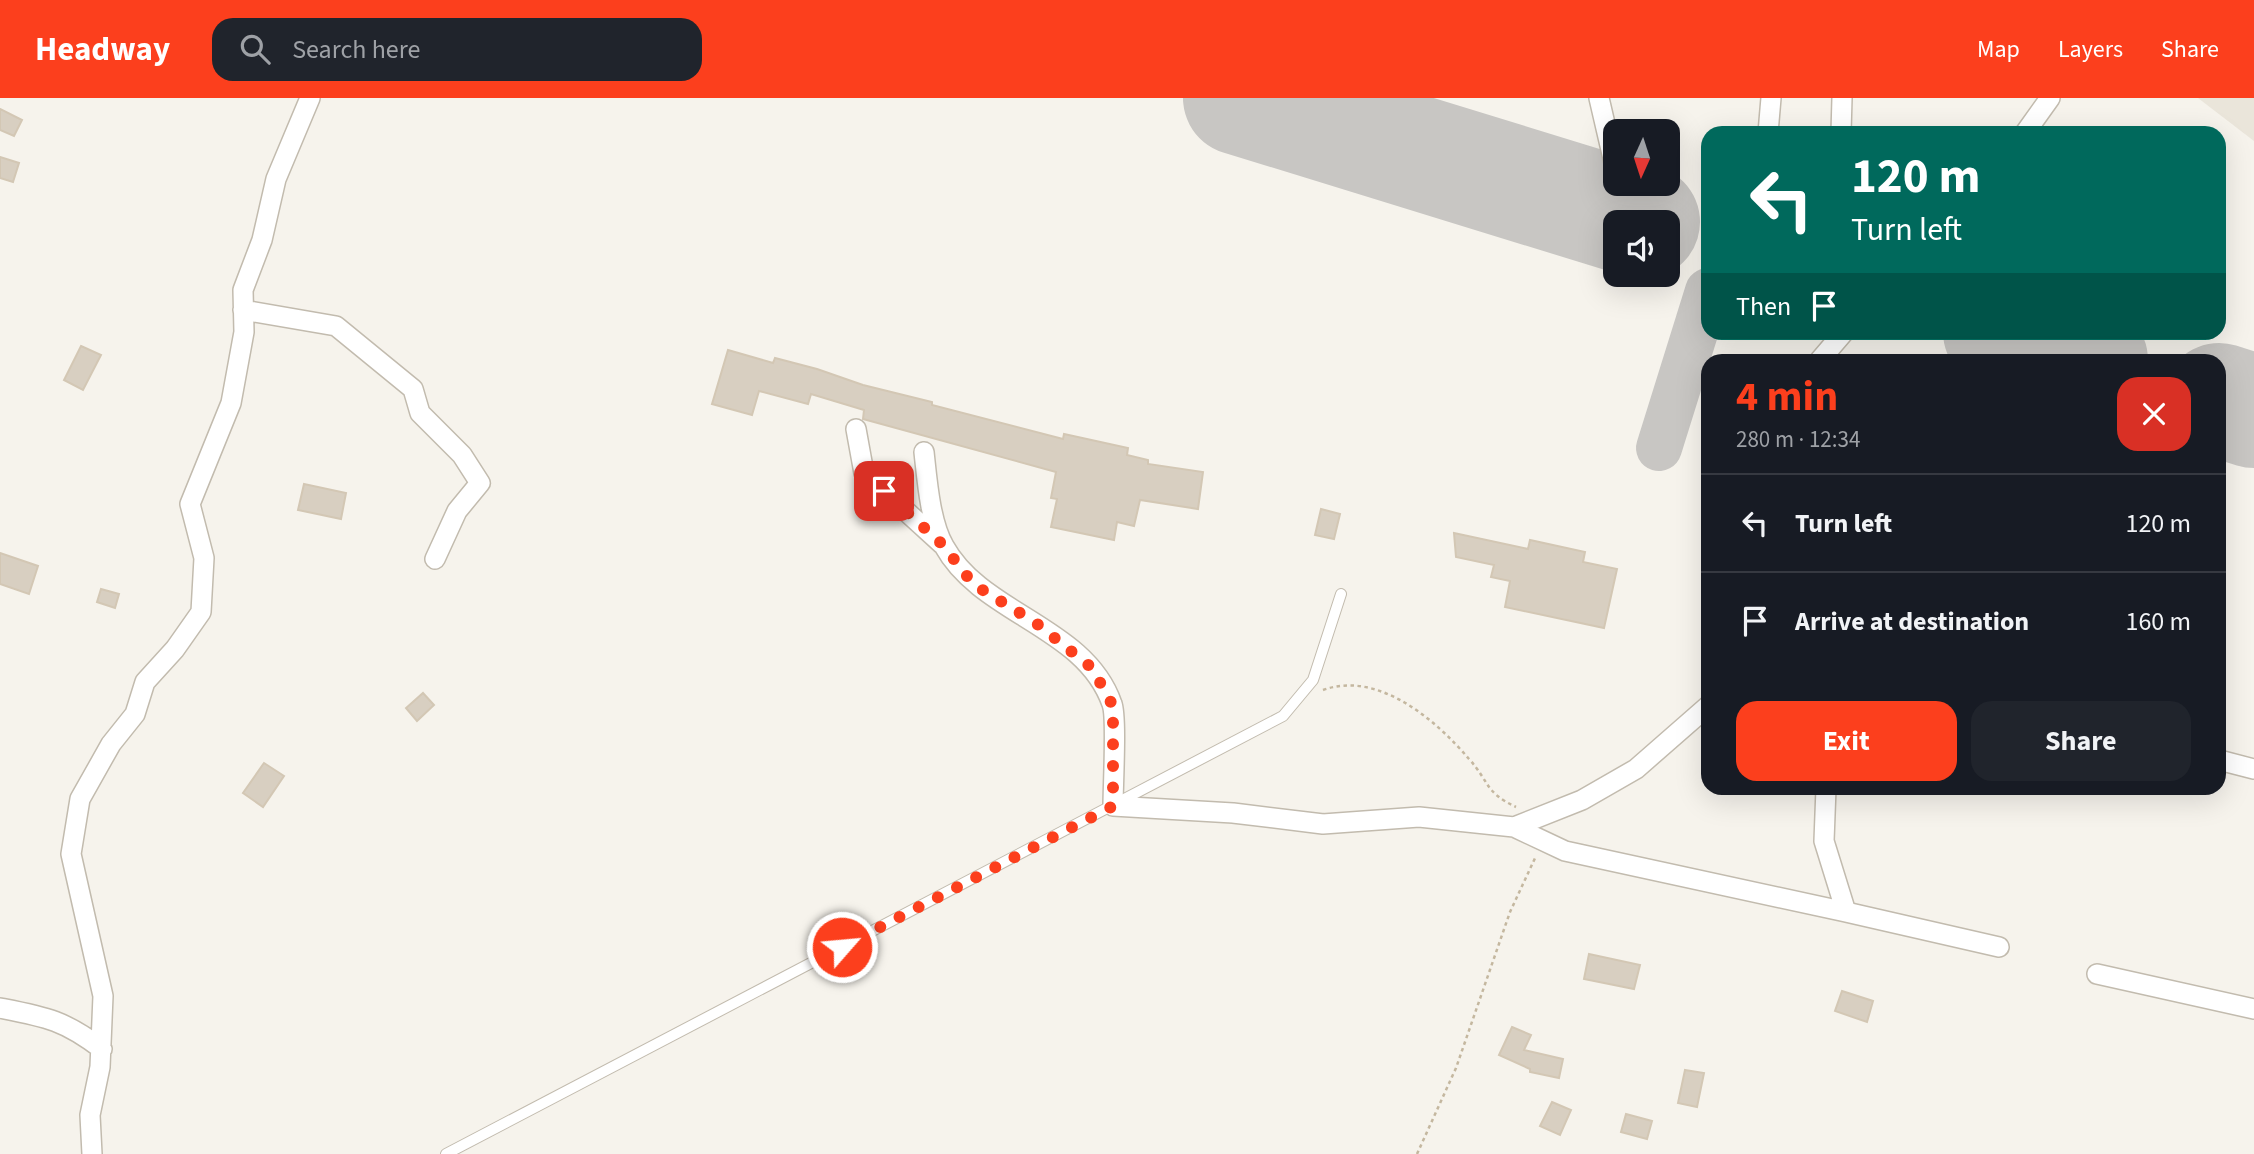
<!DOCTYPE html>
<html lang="en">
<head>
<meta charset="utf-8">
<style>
  body { margin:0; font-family:"Source Sans 3",sans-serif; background:#20242c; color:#f1f3f6; height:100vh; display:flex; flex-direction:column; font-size:26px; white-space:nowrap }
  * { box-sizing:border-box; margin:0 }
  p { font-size:23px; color:#9ea1a6 }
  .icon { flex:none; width:38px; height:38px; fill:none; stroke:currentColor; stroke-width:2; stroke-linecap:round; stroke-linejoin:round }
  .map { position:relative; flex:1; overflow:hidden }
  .details { position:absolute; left:1701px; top:256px; width:525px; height:441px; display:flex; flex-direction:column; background:#171b24; border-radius:21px; box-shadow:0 7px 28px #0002 }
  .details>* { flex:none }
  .banner { position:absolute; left:1701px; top:28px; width:525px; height:214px; border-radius:21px; box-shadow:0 7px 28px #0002; background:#00695c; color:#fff; overflow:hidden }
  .needle { width:46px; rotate:183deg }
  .fabs { position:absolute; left:1603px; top:21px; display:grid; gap:14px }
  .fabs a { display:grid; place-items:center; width:77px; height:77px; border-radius:14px; background:#171b24; box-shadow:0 7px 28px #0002; font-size:35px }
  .pin { position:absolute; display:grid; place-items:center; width:60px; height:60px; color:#fff; margin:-30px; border-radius:14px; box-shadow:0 4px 10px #0006 }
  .me { position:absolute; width:77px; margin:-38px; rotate:63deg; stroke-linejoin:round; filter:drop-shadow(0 0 5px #0008) }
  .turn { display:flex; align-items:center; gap:24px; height:147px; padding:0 35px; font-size:32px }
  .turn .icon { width:91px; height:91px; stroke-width:2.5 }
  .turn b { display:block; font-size:49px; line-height:60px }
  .then { display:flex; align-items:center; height:66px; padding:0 35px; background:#0003; gap:14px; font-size:26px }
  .round { display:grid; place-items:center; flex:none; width:74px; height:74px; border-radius:21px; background:#20242c }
  .summary { display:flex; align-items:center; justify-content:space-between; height:119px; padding:0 35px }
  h1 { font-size:42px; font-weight:700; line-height:52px; color:#fc3f1d }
  .button { display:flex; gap:14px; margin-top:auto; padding:14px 35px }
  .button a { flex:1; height:80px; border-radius:21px; background:#fc3f1d; color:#fff; font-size:28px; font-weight:700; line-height:80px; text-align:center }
  .button a+a { background:#20242c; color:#f1f3f6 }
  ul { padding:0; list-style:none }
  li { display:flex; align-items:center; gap:21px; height:98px; padding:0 35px; border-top:2px solid #363941 }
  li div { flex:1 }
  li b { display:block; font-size:26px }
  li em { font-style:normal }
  header { display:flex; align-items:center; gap:42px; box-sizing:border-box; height:98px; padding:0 35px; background:#fc3f1d; color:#fff }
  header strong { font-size:33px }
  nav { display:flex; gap:38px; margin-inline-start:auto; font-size:24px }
  .search { width:490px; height:63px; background:#20242c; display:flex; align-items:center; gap:18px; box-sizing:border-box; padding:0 24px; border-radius:21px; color:#9ea1a6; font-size:26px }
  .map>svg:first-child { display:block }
  .residential { fill:#eae5da }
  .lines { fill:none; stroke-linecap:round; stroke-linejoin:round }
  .taxiway { stroke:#c8c6c3; stroke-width:46 }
  .runway { stroke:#c8c6c3; stroke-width:114 }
  .building { fill:#d8cfc1; stroke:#d3c7b4; stroke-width:2 }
  .lane-casing { stroke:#c2bbae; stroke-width:12 }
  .street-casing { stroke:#c2bbae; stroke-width:22 }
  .path { stroke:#c4b79f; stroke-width:2.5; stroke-dasharray:3.5 3.5; stroke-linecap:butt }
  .lane { stroke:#fff; stroke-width:10 }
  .street { stroke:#fff; stroke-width:19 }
  .route { stroke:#fc3f1d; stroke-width:12; stroke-dasharray:0 21.6 }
</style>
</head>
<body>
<header>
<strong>Headway</strong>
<div class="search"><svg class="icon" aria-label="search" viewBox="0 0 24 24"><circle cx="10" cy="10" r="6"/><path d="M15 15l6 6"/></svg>Search here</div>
<nav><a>Map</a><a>Layers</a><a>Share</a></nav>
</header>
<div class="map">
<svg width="2254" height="1056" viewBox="0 0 2254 1056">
  <rect width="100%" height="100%" fill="#f6f3ec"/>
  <path class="residential" d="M2198,0h56v43z"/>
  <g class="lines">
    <path class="taxiway" d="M1659,350l49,-157"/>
    <path class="runway" d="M1240,0l403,124
      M2000,234l91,28
      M2219,302l35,11"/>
  </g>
  <path class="building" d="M0,11l22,11 -8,16 -14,-6z
    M0,59l19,6 -6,19 -13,-4z
    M81,248l20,9 -18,35 -19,-10z
    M728,252l45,13 2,-5 42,11 46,16 69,17v3l131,34 1,-5 64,14 -1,7 21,5v4l55,8 -5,37 -58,-9 -6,26 -17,-4 -3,18 -63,-13 6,-28 -6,-1 5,-26 -193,-53 1,-9 -53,-16 -3,10 -49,-13 -7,24 -40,-11z
    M304,386l42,9 -5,26 -43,-9z
    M1321,411l19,5 -6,25 -19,-4z
    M1454,435l74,16 2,-9 55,12 -2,10 34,7 -13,59 -99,-21 5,-26 -19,-4 3,-12 -38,-8z
    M0,455l38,13 -9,28 -29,-10z
    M101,491l18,5 -4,14 -18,-6z
    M423,595l11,12 -17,16 -11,-13z
    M264,665l20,13 -21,31 -20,-14z
    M1589,856l51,11 -6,24 -50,-10z
    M1842,893l31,10 -6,21 -32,-11z
    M1512,929l19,8 -7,15 39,9 -4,19 -29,-6v-3l-31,-14z
    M1685,972l19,3 -7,34 -19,-4z
    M1552,1004l19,8 -11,25 -20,-9z
    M1626,1016l26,7 -5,18 -26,-7z"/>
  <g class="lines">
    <g class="lane-casing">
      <path id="lane" d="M446,1056l837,-438 30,-36 28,-86"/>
    </g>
    <g class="street-casing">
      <path id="street" d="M1599,0l16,69
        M1768,35l3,-35
        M1841,35l1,-35
        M2025,35l25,-35
        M243,212l93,16 77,63 7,24 42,42 18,28 -23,28 -22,48
        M1820,262l24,-28
        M856,331l8,44 78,71
        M924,354c3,27 6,70 20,94 38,69 141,80 168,158 5,13 1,82 1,102l120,7 90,11 96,-7 95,10 68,-27 54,-31 72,-63
        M2219,662l35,9
        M1826,690l-2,53 22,71 153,35
        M1514,729l51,24 281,61
        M2097,876l157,35
        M0,910c46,9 64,12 102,41
        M92,1056l-2,-39 10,-48 3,-71 -32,-142 9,-55 31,-55 24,-30 10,-32 30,-33 26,-37 3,-54 -14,-54 41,-101 13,-71 -1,-42 19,-50 14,-61 34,-81"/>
    </g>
    <path class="path" d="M1323,592c55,-20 113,30 146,69 21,23 15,33 47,48
      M1417,1056l39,-86 54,-156 26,-56"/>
    <use href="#lane" class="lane"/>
    <use href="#street" class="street"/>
  </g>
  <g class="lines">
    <path class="route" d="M842,849l271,-141v-100l-21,-38 -56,-45 -63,-39 -30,-39 -59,-54"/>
  </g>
</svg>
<div class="fabs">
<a><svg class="needle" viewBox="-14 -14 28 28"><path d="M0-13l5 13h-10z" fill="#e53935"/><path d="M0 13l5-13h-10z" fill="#9ea1a6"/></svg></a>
<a><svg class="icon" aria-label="sound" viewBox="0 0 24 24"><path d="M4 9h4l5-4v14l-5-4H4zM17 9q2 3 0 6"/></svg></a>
</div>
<div class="pin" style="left:884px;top:393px;background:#d93025"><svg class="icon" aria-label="arrive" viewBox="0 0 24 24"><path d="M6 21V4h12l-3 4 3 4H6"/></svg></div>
<svg class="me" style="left:842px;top:849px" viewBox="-20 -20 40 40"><circle r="17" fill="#fc3f1d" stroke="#fff" stroke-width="3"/><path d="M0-11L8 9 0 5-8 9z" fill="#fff"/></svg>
<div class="banner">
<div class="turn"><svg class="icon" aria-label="left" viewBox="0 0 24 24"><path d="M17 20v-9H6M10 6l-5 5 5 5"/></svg><div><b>120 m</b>Turn left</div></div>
<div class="then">Then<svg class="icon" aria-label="arrive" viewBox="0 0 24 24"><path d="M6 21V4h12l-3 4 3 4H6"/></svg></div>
</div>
<section class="details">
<div class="summary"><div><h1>4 min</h1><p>280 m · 12:34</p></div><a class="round" style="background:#d93025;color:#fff"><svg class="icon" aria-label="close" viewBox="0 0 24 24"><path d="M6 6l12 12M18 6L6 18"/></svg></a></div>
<ul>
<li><svg class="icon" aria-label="left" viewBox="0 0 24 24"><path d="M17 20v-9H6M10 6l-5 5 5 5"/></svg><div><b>Turn left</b></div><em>120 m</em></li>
<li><svg class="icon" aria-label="arrive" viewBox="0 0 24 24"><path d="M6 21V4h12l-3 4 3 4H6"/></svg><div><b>Arrive at destination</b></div><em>160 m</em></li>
</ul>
<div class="button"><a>Exit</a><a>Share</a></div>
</section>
</div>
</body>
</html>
